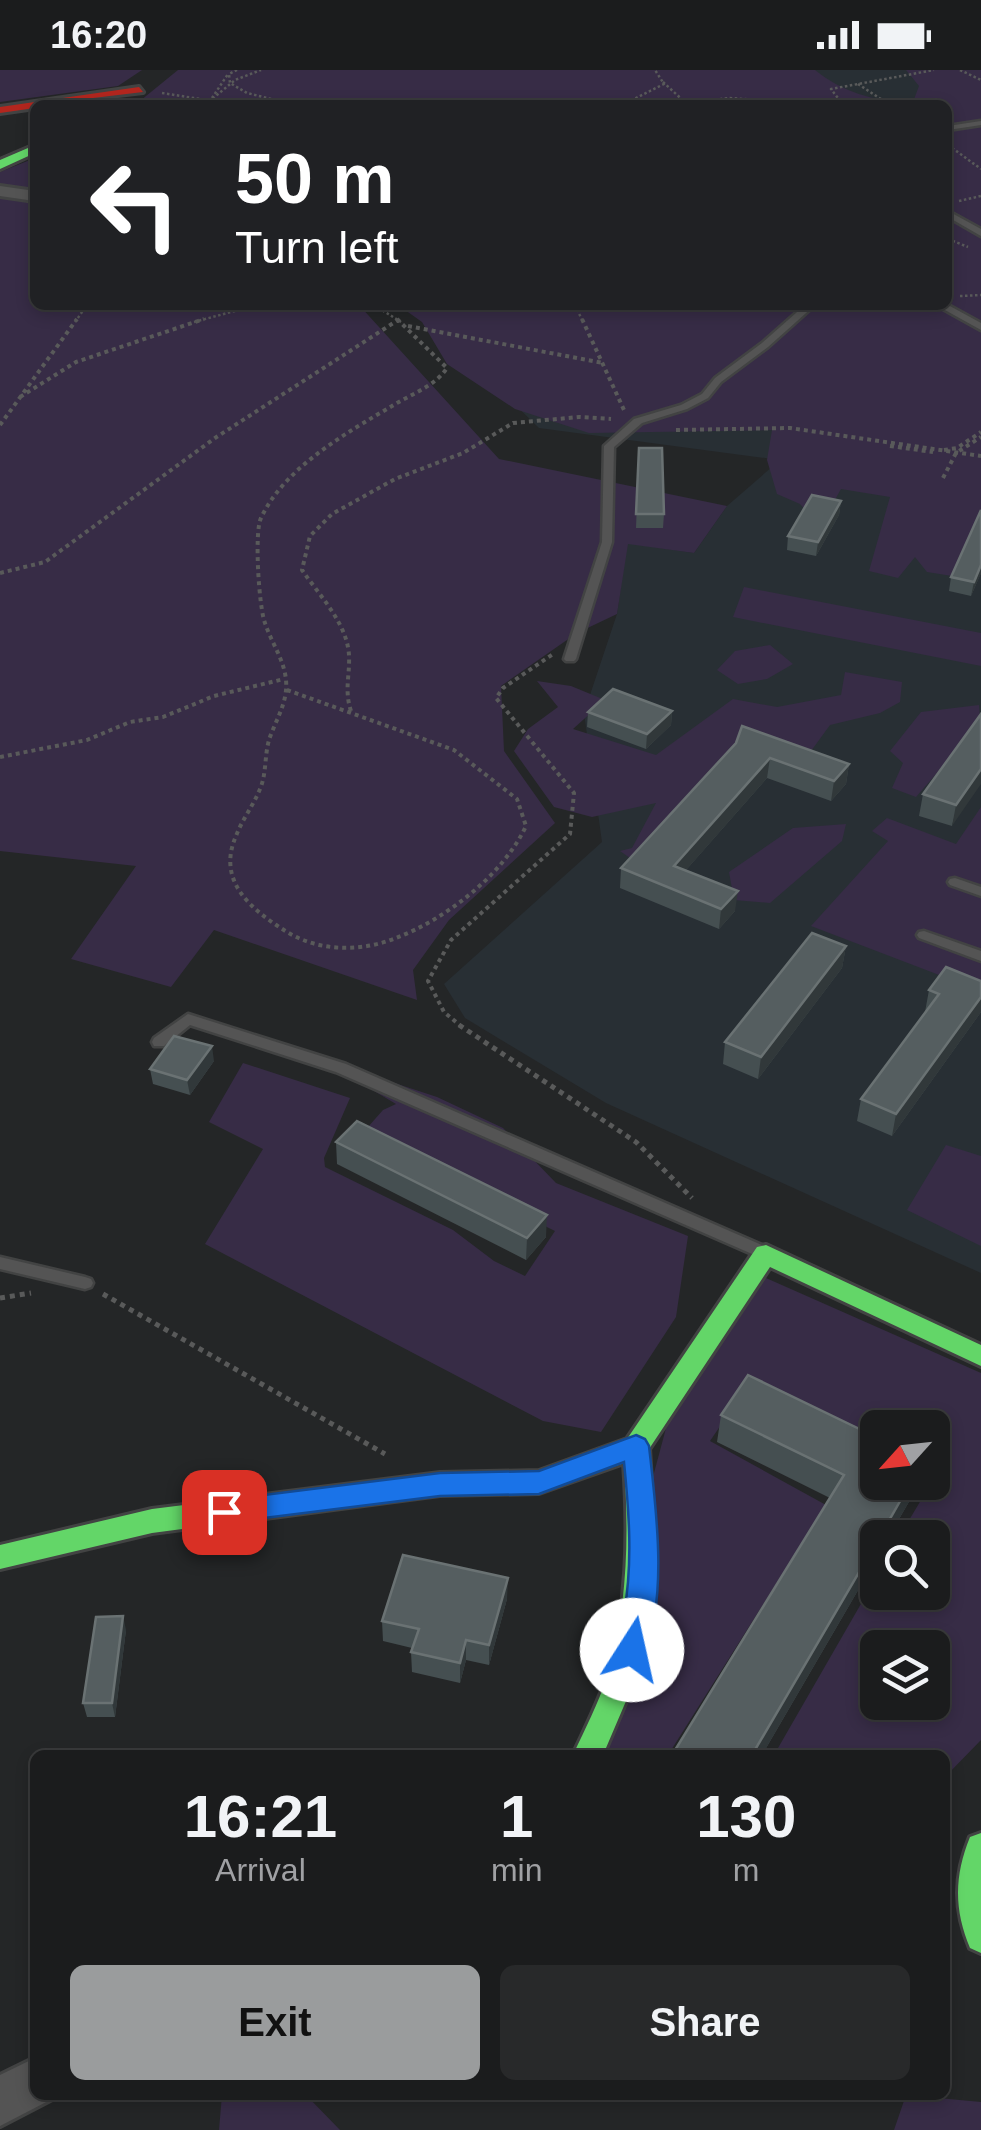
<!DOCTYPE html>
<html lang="en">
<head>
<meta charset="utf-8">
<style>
  body { margin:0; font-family:Helvetica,sans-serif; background:#28292a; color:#f1f3f6; height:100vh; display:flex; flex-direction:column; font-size:38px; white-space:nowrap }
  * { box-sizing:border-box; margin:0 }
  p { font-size:32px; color:#a0a1a4 }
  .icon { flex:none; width:55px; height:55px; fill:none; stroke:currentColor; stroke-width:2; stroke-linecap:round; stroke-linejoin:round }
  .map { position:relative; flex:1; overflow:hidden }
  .drawer { position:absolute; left:30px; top:1680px; width:920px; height:350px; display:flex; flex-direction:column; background:#1b1c1d; border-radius:15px; box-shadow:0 5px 15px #0003,0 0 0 2px #393a3b }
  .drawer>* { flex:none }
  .hud { position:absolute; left:30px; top:30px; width:922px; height:210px; border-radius:15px; box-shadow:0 5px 15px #0003,0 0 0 2px #393a3b; background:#202124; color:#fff; overflow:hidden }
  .needle { width:65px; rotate:243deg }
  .buttons { position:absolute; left:860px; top:1340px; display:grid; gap:20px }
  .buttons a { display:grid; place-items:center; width:90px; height:90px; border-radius:15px; background:#1b1c1d; box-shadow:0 5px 15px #0003,0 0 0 2px #393a3b; font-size:50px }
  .pin { position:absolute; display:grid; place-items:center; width:85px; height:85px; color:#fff; margin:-42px; border-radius:20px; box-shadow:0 5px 15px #0006 }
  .me { position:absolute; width:110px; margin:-55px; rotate:10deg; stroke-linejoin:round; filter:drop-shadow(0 0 8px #0008) }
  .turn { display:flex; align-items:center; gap:35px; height:210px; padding:0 40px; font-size:45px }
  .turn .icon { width:130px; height:130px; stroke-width:2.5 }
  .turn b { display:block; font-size:70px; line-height:85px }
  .eta { display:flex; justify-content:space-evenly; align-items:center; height:170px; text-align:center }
  .eta b { font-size:60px; font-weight:700; line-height:70px }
  .button { display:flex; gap:20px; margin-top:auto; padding:20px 40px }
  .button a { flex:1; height:115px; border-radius:15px; background:#9a9c9d; color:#111; font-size:40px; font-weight:700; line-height:115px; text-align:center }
  .button a+a { background:#28292a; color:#f1f3f6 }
  .status { display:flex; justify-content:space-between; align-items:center; height:70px; padding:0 50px; background:#1b1c1d; direction:ltr }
  .status svg { height:28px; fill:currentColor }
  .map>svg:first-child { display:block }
  .built { fill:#282f34 }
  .green { fill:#372c46; fill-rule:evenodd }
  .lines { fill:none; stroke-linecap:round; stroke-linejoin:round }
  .lane-casing { stroke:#424343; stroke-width:5 }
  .street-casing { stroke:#424343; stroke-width:6 }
  .fast-casing { stroke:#424343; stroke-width:6 }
  .jam-casing { stroke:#424343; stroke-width:6 }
  .path-far2 { stroke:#595a5a; stroke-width:2.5; stroke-dasharray:2.5 2.5; stroke-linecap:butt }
  .path-far1 { stroke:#595a5a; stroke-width:4; stroke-dasharray:4 4; stroke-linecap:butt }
  .path { stroke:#595a5a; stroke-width:5; stroke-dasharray:5 5; stroke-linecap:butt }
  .lane { fill:#545454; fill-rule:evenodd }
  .street { fill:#545454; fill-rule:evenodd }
  .fast { fill:#63d668; fill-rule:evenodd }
  .jam { fill:#b3261e; fill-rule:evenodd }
  .wall { fill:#454f51 }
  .shaded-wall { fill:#31383a }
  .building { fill:#555e60; stroke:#6a7273; stroke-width:2.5 }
  .route { fill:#1a73e8; stroke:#114b97; stroke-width:2.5 }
</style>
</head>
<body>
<div class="status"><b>16:20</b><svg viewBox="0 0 49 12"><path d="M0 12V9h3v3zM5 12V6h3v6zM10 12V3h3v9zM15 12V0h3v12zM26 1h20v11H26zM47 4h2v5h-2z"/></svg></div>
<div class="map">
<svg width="981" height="2060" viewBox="0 0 981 2060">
  <rect width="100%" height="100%" fill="#242627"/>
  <path class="built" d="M601,0h380v1203l-375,-170 -141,-85 -21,-34 158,-142 -18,-129 33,-99 10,-71 67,10 33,-47 53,-46 -241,-32 -126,-123h535v-200h-418z"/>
  <path class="green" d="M0,0h142l-24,16 -118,16z
    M178,0h637c27,22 63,33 98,32l6,-16 -13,-16h75v484l-10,25 -44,-7 -12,-15 -17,21 -29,-7 21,-74 -49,-8 -21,37 -20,-22 -23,-10 -10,-34 5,-30 -183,3 -74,-24 -68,-45 -25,-42 -24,-17h550v-200h-813z
    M35,88v147h324l140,154 228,47 -33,47 -66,-9 -11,70 -40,19 -76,53 3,65 51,72 -106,97 -36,50 4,30 -203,-70 -43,57 -100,-28 65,-93 -136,-15v-679z
    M744,517l237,46v33l-248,-49z
    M770,575l23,19 -26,15 -29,5 -21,-14 18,-19z
    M845,602l57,10 -2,20 -20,11 -50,12 -27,37 -60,-17 -113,113 -10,-7 12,-3 24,-45 -64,14 -38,-10 -40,-56 14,-22 30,-22 -21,-26 34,5 34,14 -32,29 83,26 77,-56 44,8 64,-12z
    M979,635l2,25 -11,5 -54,62 -24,-9 11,-25 -13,-12 31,-39z
    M981,737v184l-170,-65 77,-85 -16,-10 15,-13 69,26z
    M846,754l-4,17 -72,62 -36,-3 -5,-28 64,-44z
    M243,993l107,35 -26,60 1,9 128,63 41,31 31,15 30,-45 -195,-95 23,-26 13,-6 -52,-31 14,-2 79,26 66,31 53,55 132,53 -12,81 -75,115 -58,-11 -338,-177 58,-95 -54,-27z
    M946,1075l35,11v90l-74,-36z
    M757,1204l224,99v367l-36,37v-22h-171l103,-179 1,16h54v-54l-33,-1 31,-52 -3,-2 5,-1v-54h-54l-1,31 -135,-65 -32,47 116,64 -158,250h-62l48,-282 15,-56zM878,1578h54v54h-54z
    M222,2025h84l34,35h-121z
    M906,2025l75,7v28h-87z"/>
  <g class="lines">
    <g class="lane-casing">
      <path id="lane" d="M981,51v4l-33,5v-4z
        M948,141l33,18v7l-33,-19z
        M805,235h10l-47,42 -47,35 -13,16 -21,11 -45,14 -28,24 -2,95 -36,117 -2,2h-8l-2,-2 38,-117 2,-96 30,-27 47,-14 21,-11 13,-16 47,-35z
        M936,235h12l33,18v7z
        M955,808l26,9v9l-31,-11 -2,-3 2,-3z
        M924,861l57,20v10l-62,-23 -2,-3 2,-3z
        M188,944l158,50 425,185 2,4 -2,4h-12l-423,-185 -146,-47 -26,21h-10l-2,-4 2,-4z
        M0,1187l85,20 6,2 2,4 -2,4 -6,2 -85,-20z"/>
    </g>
    <g class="street-casing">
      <path id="street" d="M0,116l35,5v10l-35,-5z
        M35,1988v37h19l-2,4 -52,27v-51z"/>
    </g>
    <g class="fast-casing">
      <path id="fast" d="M35,75v8l-35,16v-9z
        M766,1175l215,100v21l-211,-99 -121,182 5,79 -3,77 -16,75 -32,75h-30c12,-26 25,-51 34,-78 21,-70 22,-142 17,-214l-85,30 -99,2 -288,38 -152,36v-24l152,-36 288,-36 99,-2 88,-32 130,-192z
        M981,1763v120l-11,-5c-16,-38 -16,-72 0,-111z"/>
    </g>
    <g class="jam-casing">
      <path id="jam" d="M139,17l4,5 -108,13v3l-35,5v-6z"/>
    </g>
    <path class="path-far2" d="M237,0l-8,4 1,9 17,10 48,12
      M960,0l21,10
      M663,12l25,23
      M858,14l32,21
      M162,23l51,8
      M212,28l16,-24
      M685,33l45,-5 93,7
      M205,35l30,-25 26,-10
      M622,35l42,-21 -9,-14
      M832,35l9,-3 -10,-13 103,-19
      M948,75l33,24
      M959,131l22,-5
      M948,169l20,8
      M960,226l21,-1
      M374,235l27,17
      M575,235l8,17
      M75,252l12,-17
      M194,252l63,-17"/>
    <path class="path-far1" d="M582,249l42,91
      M408,256l195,37
      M20,327l56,-35 128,-43
      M0,355l77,-106
      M676,360l114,-2 191,28
      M890,376l43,6
      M944,380l13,-2 24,-16
      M943,408l13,-25 25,-16
      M0,503l45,-11 170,-124 183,-118
      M287,620l167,60 63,49 9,27c-23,49 -80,93 -130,112 -35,14 -76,14 -109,-6 -35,-22 -71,-50 -51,-96 6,-16 17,-30 24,-47 7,-16 4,-35 10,-52 7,-19 18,-36 16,-57 -2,-21 -15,-38 -21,-57 -6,-15 -11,-91 -4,-105 23,-50 85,-85 131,-112 19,-12 42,-19 55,-38l-50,-49
      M351,641c-7,-21 -1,-35 -2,-56 -2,-32 -30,-60 -47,-85l8,-34 22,-22 63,-35 68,-26 50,-30 66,-6 32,2
      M0,687l87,-17 43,-18 33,-5 51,-21 70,-17
      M462,957l-18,-15 -16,-31 23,-41 119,-106 4,-41 -78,-95 7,-10 50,-34"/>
    <path class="path" d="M459,955l177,117 56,56
      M103,1224l282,160
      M0,1228l31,-5"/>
    <use href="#lane" class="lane"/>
    <use href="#street" class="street"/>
    <use href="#fast" class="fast"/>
    <use href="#jam" class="jam"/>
  </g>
  <path class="wall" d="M639,378l25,66 -1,14h-27z
    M841,431l-2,14 -23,41 -29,-6 1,-14z
    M981,503l-10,23 -22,-5 2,-14z
    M672,641l-1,14 -25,24 -59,-22 1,-15z
    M981,644l-29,112 -33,-10 4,-22z
    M736,673l113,21 -3,20 -15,17 -64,-23 -81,92 49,41 -16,18 -99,-41 1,-20z
    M846,876l-4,22 -84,111 -35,-15 2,-22z
    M981,911v31l-89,124 -35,-15 4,-22 64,-87 4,-22z
    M214,991l-24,34 -37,-11 -3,-15z
    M336,1072l210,95 -20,23 -189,-96z
    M721,1345l157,67h40l-1,6 -29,50h-10v18l-116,199 68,-257 -113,-56z
    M507,1529l-18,66 -23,-5 -6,23 -48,-11 -1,-20 1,-4 -29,-7 -1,-20z
    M126,1560l-11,87h-28l-4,-14z"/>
  <path class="shaded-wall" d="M841,431l-2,14 -23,41 2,-14z
    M981,495v8l-10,23 3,-14z
    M672,641l-1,14 -25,24 1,-15z
    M770,688l-3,20 -95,108 2,-20z
    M849,694l-3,20 -15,17 3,-20z
    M981,699v15l-29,42 4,-21z
    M738,821l-3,20 -16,18 2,-20z
    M846,876l-4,22 -84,111 3,-22z
    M981,927v15l-89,124 4,-22z
    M212,976l2,15 -24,34 -3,-15z
    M547,1145l-1,22 -20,23 1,-22z
    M911,1412h7l-1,6 -29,50h-9z
    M878,1470v16l-116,199h-10z
    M508,1508l-1,21 -18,66v-20z
    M123,1546l3,14 -11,87 -3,-14z
    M466,1570v20l-6,23v-20z"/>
  <path class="building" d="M639,378h23l2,66h-28z
    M812,425l29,6 -23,41 -30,-6z
    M981,440v55l-7,17 -23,-5z
    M613,619l59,22 -25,23 -59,-22z
    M981,644v55l-25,36 -33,-11z
    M742,656l107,38 -15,17 -64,-23 -96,108 64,25 -17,18 -100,-41 115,-125z
    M812,863l34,13 -85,111 -36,-15z
    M946,897l35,14v16l-85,117 -35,-15 78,-105 -10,-4z
    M174,966l38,10 -25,34 -37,-11z
    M357,1051l190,94 -20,23 -191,-96z
    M748,1305l130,63v44h33l-32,56h-1v2l-126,215h-80l172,-280 -123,-60z
    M403,1485l105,23 -19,67 -23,-5 -6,23 -49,-11 8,-23 -37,-8z
    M123,1546l-11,87h-29l13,-86z"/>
  <path class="route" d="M636,1365l9,4 4,7c7,62 20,155 -7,213l-10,4 -10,-4c-7,-14 -1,-31 2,-46 9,-50 5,-101 0,-151l-85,32 -99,2 -216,27 -10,-3 -4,-8 4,-9 10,-3 216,-27 99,-2z"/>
</svg>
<div class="buttons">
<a><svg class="needle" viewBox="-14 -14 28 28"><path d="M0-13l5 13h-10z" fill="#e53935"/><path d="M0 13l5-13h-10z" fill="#a0a1a4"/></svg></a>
<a><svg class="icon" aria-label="search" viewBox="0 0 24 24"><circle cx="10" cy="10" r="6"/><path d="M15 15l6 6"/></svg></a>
<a><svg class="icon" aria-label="layers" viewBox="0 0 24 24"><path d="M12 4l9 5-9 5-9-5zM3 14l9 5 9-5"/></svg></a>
</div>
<div class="pin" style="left:224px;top:1442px;background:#d93025"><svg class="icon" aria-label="arrive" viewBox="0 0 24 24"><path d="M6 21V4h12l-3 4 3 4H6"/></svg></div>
<svg class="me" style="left:632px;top:1580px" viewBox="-20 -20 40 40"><circle r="19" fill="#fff"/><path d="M0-13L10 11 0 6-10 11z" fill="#1a73e8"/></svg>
<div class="hud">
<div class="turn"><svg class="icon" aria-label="left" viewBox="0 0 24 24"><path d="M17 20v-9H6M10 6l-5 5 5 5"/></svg><div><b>50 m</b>Turn left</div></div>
</div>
<section class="drawer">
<div class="eta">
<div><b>16:21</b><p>Arrival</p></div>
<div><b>1</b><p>min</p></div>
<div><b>130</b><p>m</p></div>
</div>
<div class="button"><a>Exit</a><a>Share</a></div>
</section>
</div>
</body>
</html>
